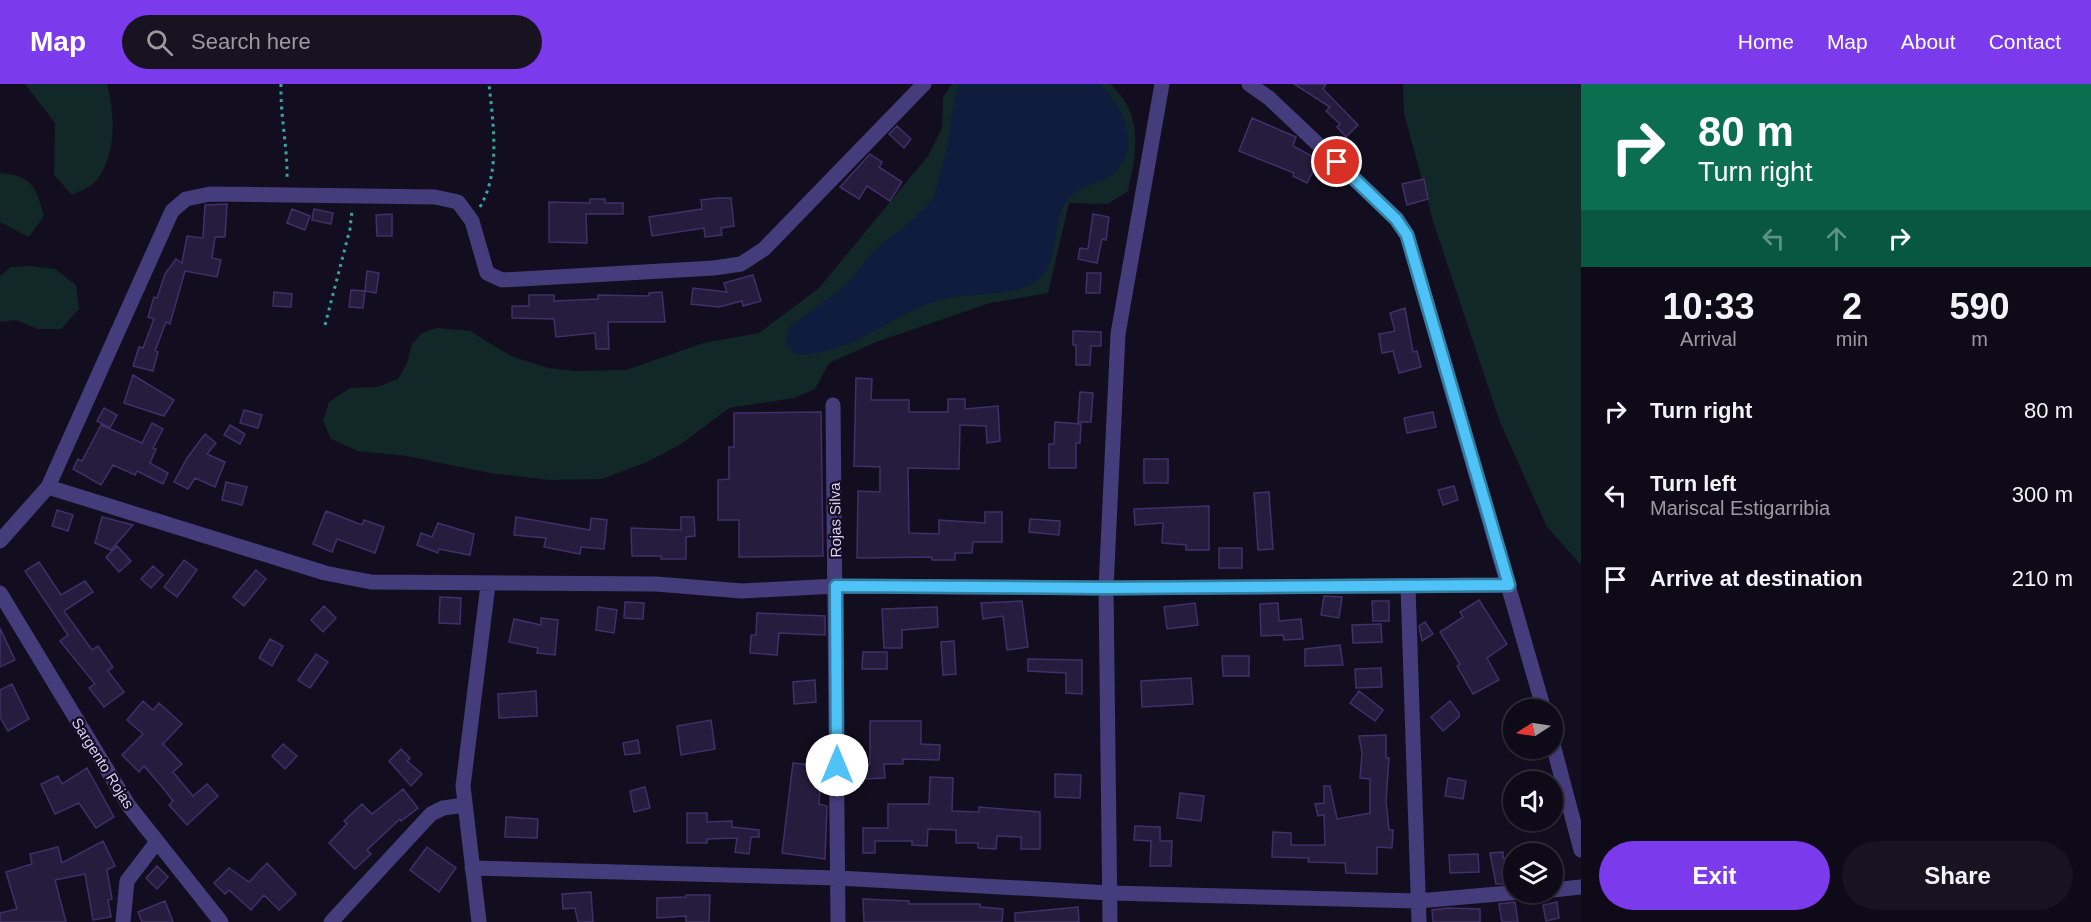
<!DOCTYPE html>
<html lang="en">
<head>
<meta charset="utf-8">
<style>
  body { margin:0; font-family:Helvetica,sans-serif; background:#171320; color:#f1f3f6; height:100vh; display:flex; flex-direction:column; font-size:22px; white-space:nowrap }
  * { box-sizing:border-box; margin:0 }
  p { font-size:20px; color:#9b9aa1 }
  .icon { flex:none; width:33px; height:33px; fill:none; stroke:currentColor; stroke-width:2; stroke-linecap:round; stroke-linejoin:round }
  .map { position:relative; flex:1; overflow:hidden }
  .drawer { display:flex; flex-direction:column; background:#0e0a17; width:510px }
  .drawer>* { flex:none }
  .top-card { background:#0b6e4f; color:#fff; overflow:hidden }
  .needle { width:39px; rotate:258deg }
  .tools { position:absolute; left:1503px; top:615px; display:grid; gap:12px }
  .tools a { display:grid; place-items:center; width:60px; height:60px; border-radius:50%; background:#0e0a17; box-shadow:0 2px 4px #0004,0 0 0 2px #2e2b36; font-size:30px }
  .pin { position:absolute; display:grid; place-items:center; width:51px; height:51px; color:#fff; margin:-26px; border:3px solid #fff; border-radius:50%; box-shadow:0 2px 6px #0007 }
  .me { position:absolute; width:66px; margin:-33px; rotate:0deg; stroke-linejoin:round; filter:drop-shadow(0 0 4px #0008) }
  .turn { display:flex; align-items:center; gap:21px; height:126px; padding:0 18px; font-size:27px }
  .turn .icon { width:78px; height:78px; stroke-width:2.5 }
  .turn b { display:block; font-size:42px; line-height:51px }
  .lanes { display:flex; align-items:center; height:57px; padding:0 18px; background:#0003; justify-content:center; gap:30px; direction:ltr }
  .lanes .off { opacity:.35 }
  .eta { display:flex; justify-content:space-evenly; align-items:center; height:102px; text-align:center }
  .eta b { font-size:36px; font-weight:700; line-height:42px }
  .action { display:flex; gap:12px; margin-top:auto; padding:12px 18px }
  .action a { flex:1; height:69px; border-radius:36px; background:#7c3aed; color:#fff; font-size:24px; font-weight:700; line-height:69px; text-align:center }
  .action a+a { background:#171320; color:#f1f3f6 }
  ul { padding:0; list-style:none }
  li { display:flex; align-items:center; gap:18px; height:84px; padding:0 18px }
  li div { flex:1 }
  li b { display:block; font-size:22px }
  li em { font-style:normal }
  header { display:flex; align-items:center; gap:36px; box-sizing:border-box; height:84px; padding:0 30px; background:#7c3aed; color:#fff }
  header strong { font-size:28px }
  nav { display:flex; gap:33px; margin-inline-start:auto; font-size:21px }
  .search { width:420px; height:54px; background:#171320; display:flex; align-items:center; gap:15px; box-sizing:border-box; padding:0 21px; border-radius:33px; color:#9b9aa1; font-size:22px }
  main { display:flex; flex:1; min-height:0 }
  .map>svg:first-child { display:block }
  .green { fill:#122728 }
  .water { fill:#0f1c3e }
  .building { fill:#261c3e; stroke:#402f69; stroke-width:1.5 }
  .lines { fill:none; stroke-linecap:round; stroke-linejoin:round }
  .path { stroke:#37a5a9; stroke-width:3; stroke-dasharray:3 4.5; stroke-linecap:butt }
  .minor { stroke:#453d7b; stroke-width:15 }
  .tertiary { stroke:#453d7b; stroke-width:15 }
  .route-casing { stroke:#337fa1; stroke-width:15 }
  .route { stroke:#4fc3f7; stroke-width:10 }
  .labels { text-anchor:middle; dominant-baseline:central; stroke-width:4.5; stroke-linejoin:round; paint-order:stroke }
  .street-label { font-size:15px; fill:#d9d0fb; stroke:#130e1f }
</style>
</head>
<body>
<header>
<strong>Map</strong>
<div class="search"><svg class="icon" aria-label="search" viewBox="0 0 24 24"><circle cx="10" cy="10" r="6"/><path d="M15 15l6 6"/></svg>Search here</div>
<nav><a>Home</a><a>Map</a><a>About</a><a>Contact</a></nav>
</header>
<main>
<div class="map">
<svg width="1581" height="838" viewBox="0 0 1581 838">
  <rect width="100%" height="100%" fill="#130e1f"/>
  <path class="green" d="M25,0h82c8,30 10,71 -11,97 -5,6 -17,10 -24,14l-18,-20 1,-52z
    M952,0h158c34,31 27,66 18,107l-20,13 -39,-1 -21,90 -58,10 -114,39 -47,21 -14,26 -21,9 -65,10 -48,36 -34,18 -45,17 -51,1 -61,-7 -83,-17 -49,-5 -27,-12 -8,-18 6,-19 21,-14 27,-1 21,-8 9,-16 5,-19 10,-11 15,-5 33,3 41,25 37,12 26,3 52,-1 78,-27 55,-10 60,-45 109,-132 14,-28 1,-31z
    M1403,0h178v481l-34,-38 -47,-105 -67,-201 -29,-108z
    M0,89c33,3 36,14 44,43l-15,21 -29,-15z
    M28,182l27,3 21,16 3,24 -18,20h-23l-22,-9 -16,2v-46l11,-9z"/>
  <path class="water" d="M960,0h140c24,23 44,66 11,91 -15,11 -36,11 -46,28 -13,24 -6,64 -30,79 -27,17 -72,9 -102,20 -45,16 -91,57 -138,52l-9,-12 4,-15 53,-39 32,-38 42,-34 17,-19 14,-53 7,-52z"/>
  <path class="building" d="M1294,0h32l-3,5 35,36 -12,12 -9,-10 3,-3 -14,-13 4,-4z
    M1252,34l44,19 -3,9 26,14 -12,23 -14,-7 1,-3 -55,-22z
    M897,42l14,13 -7,9 -15,-14z
    M870,70l12,8 -3,5 23,15 -12,19 -23,-15 -8,13 -19,-12z
    M1424,95l4,20 -21,6 -5,-21z
    M718,114h13l3,28 -13,2 1,7 -17,2 -1,-9 -52,8 -3,-19 53,-8 -1,-9z
    M590,115h15v4h18v11h-37l1,29 -38,-1v-40l41,1z
    M227,120l-2,33h-10l-3,21 9,2 -4,17 -32,-6 -15,53 -4,-2 -11,29 3,1 -5,19 -20,-5 6,-19 4,1 11,-29 -6,-2 6,-20 3,1 8,-24 11,-15 6,4 5,-27 16,2 2,-33z
    M292,125l18,7 -5,14 -18,-7z
    M314,125l19,4 -2,11 -19,-4z
    M392,130v22h-15l-1,-21z
    M1093,130l16,3 -3,23 -4,-1 -5,24 -19,-4 2,-11 8,1z
    M367,187l12,2 -3,20 -11,-2z
    M1087,189h14l-1,20h-14z
    M753,191l8,26 -18,5 -1,-5 -23,6 -28,-3 2,-16 34,4 -3,-9z
    M351,206l14,1 -2,17 -14,-1z
    M274,208l18,2 -1,13 -18,-1z
    M662,208l3,30h-57l1,27h-13l-1,-16 -39,4 -2,-18 -42,-1v-12h17v-11h25v6l44,-2v-4l51,1v-3z
    M1405,224l8,44 4,-1 4,16 -22,6 -6,-22 -11,2 -3,-19 16,-3 -5,-18z
    M1073,247l28,1v14h-10l-1,19h-14v-20h-3z
    M133,291l41,25 -10,16 -40,-13z
    M856,294l16,1 -1,21h38v12h39v-13h17v10l33,-3 2,35 -13,2 -1,-17 -26,-1 -1,44 -51,-1 1,65 30,1v-14l46,3v-11h17v30h-29l-1,11h-17v7h-23v-3l-75,1 1,-67 22,1v-25l-26,-1z
    M1080,308l13,1 -2,29h-13z
    M104,324l13,7 -7,13 -13,-7z
    M244,326l18,5 -4,13 -18,-5z
    M821,328l2,144 -84,1v-37h-21v-40l11,-1v-32h5v-34z
    M1433,328l3,15 -29,6 -3,-15z
    M1055,338l26,2 -1,19h-4v25h-27v-24h5z
    M152,339l11,6 -10,19 3,1 -6,14 18,10 -5,11 -26,-13 -2,4 -22,-10 -12,20 -28,-16 5,-10 4,2 19,-36 41,18z
    M230,341l15,9 -5,10 -16,-9z
    M205,350l11,9 -9,11 18,8 -10,25 -20,-9 -7,11 -14,-7 13,-24z
    M1144,375h24v24h-24z
    M226,398l21,5 -5,18 -20,-5z
    M1454,402l4,14 -15,5 -5,-15z
    M1269,408l4,57 -15,1 -4,-57z
    M1209,422v44h-23v-5l-24,-2 1,-20 -28,2 -1,-16z
    M57,426l16,5 -5,16 -16,-5z
    M326,427l36,14 2,-5 20,7 -9,26 -38,-14 -5,13 -19,-8z
    M102,433l31,8 -22,25 -16,-7z
    M516,433l74,13 1,-12 16,2 -3,29 -23,-2 -1,7 -36,-7 2,-9 -32,-3z
    M681,433h13l1,19 -9,1v22h-25v-3h-29l-1,-28 50,2z
    M1030,435l30,2 -1,14 -30,-3z
    M438,439l36,11 -4,21 -31,-6 -1,4 -21,-8 4,-12 11,4z
    M117,462l14,15 -12,11 -13,-15z
    M1219,464h23v20h-23z
    M184,476l13,10 -20,27 -13,-10z
    M39,478l22,33 24,-14 8,11 -29,19 28,39 6,-4 15,21 -5,4 16,21 -20,15 -15,-19 6,-4 -35,-43 8,-6 -43,-64z
    M153,482l10,9 -12,13 -10,-9z
    M256,486l10,9 -22,27 -11,-9z
    M1324,512l18,1 -3,21 -18,-3z
    M440,513l21,1 -1,26 -21,-1z
    M1479,516l28,44 -20,14 12,22 -26,14 -16,-28 3,-2 -20,-32 23,-15 -3,-5z
    M1022,517l6,46 -21,3 -4,-34 -20,3 -2,-16z
    M1372,517h17v20h-16z
    M625,518l19,1 -1,16 -19,-1z
    M1195,519l3,22 -31,4 -3,-22z
    M1278,519l1,18 22,-2 2,20 -19,1 -1,-5 -22,1 -1,-32z
    M324,522l12,12 -13,14 -12,-12z
    M598,523l19,3 -3,23 -18,-3z
    M937,523l1,20 -36,3v18h-18l-2,-39z
    M757,529l68,3v19l-46,-2 -2,22 -27,-2 1,-18h5z
    M541,534l17,2 -3,35 -18,-2 1,-5 -29,-6 5,-23 27,6z
    M1425,538l8,12 -11,7 -3,-15z
    M1381,540l1,18 -29,1 -1,-18z
    M0,544l15,32 -15,7z
    M270,555l13,7 -11,20 -13,-8z
    M954,557l2,33 -13,1 -2,-33z
    M1340,561l3,20 -38,1v-17z
    M863,568h24v17h-25z
    M316,570l12,8 -18,26 -12,-8z
    M1222,572h27v20h-26z
    M1028,575l54,1v34l-16,-1v-20l-38,-2z
    M1381,584l1,19 -26,1 -1,-19z
    M1191,594l2,26 -51,3 -1,-26z
    M815,596l1,22 -22,2 -1,-22z
    M12,600l17,35 -21,12 -8,-14v-27z
    M536,607l1,25 -38,2 -1,-24z
    M1359,607l24,19 -8,11 -25,-18z
    M143,617l10,9 6,-7 23,21 -19,20 19,20 -9,8 20,24 14,-12 11,12 -31,29 -18,-20 4,-4 -10,-13 -19,-22 -5,6 -17,-17 21,-21 -16,-14z
    M1450,617l9,12v4l-16,14 -12,-14z
    M711,636l4,29 -34,6 -4,-29z
    M870,637h51v23l19,1 -1,15 -36,-1v5h-19l1,14 -21,1 -1,-15h7z
    M1386,651v23h3l-3,43 3,29h4l-1,18 -15,-1v27l-31,-1 -1,-10 -37,-1 1,-4 -37,-1 1,-25 18,1v12h34l-1,-30 -6,1 -3,-12 9,-1v-17h6l7,33 33,-6v-34l-10,-1 2,-25 -3,-17z
    M638,656l2,13 -15,2 -2,-12z
    M283,660l14,12 -12,13 -13,-13z
    M401,665l9,9 -3,3 15,13 -11,12 -22,-25z
    M793,679l29,3 -3,38 8,2 -2,53 -43,-6z
    M87,684l27,49 -18,11 -17,-25 -24,11 -14,-30 17,-8 4,8z
    M1055,690l26,1 -1,23 -25,-1z
    M930,693l23,1 -1,33 27,1v-5l61,5v37h-19v-12l-24,-1 -1,13 -18,-1v-5h-22v-13l-28,-1 -1,17 -15,-1v-4h-37v12h-12v-25h25v-24h41z
    M1448,694l18,3 -3,18 -18,-3z
    M645,703l5,21 -16,4 -4,-21z
    M403,705l15,19 -17,13 -1,-2 -33,31 4,4 -16,15 -26,-26 18,-19 -3,-3 18,-17 10,10z
    M1180,709l24,3 -3,25 -24,-3z
    M687,729h20v9l25,-1v6l27,3v7h-8l-2,17 -14,-2 2,-14 -30,1v4h-20z
    M506,733l32,2 -1,19 -32,-1z
    M1135,742l25,1v14h12l-1,25h-21l1,-25 -17,-1z
    M103,757l12,25 -8,4 5,29 -4,1 3,17 -18,3 -8,-46 -30,6 11,42h-66v-9l17,-4 -11,-37 26,-8 -2,-10 28,-7 4,16z
    M427,763l29,21 -17,24 -29,-22z
    M1503,768v6l9,-1 1,12 -9,1 1,14h-9l-6,-31z
    M1478,770l1,18 -29,1 -1,-18z
    M267,779l29,31 -17,16 -15,-15 -13,15 -22,-20 -4,4 -11,-11 15,-15 20,14z
    M157,782l11,11 -11,12 -11,-11z
    M591,808l2,30h-15l-3,-14 -12,1 -1,-15z
    M686,811h24l-1,27h-23v-6l-29,2v-20l29,-1z
    M863,815l46,2v3h71v3l23,2 -1,13h-138z
    M165,817l8,21h-31l-4,-10z
    M1515,818l3,20h-16l-3,-18z
    M1557,818l2,16 -13,3 -3,-16z
    M1078,823l1,15h-64v-9z
    M1448,824l32,1v13h-47l-1,-12z"/>
  <g class="lines">
    <path class="path" d="M281,0c-1,33 7,64 6,97
      M480,123c21,-36 13,-84 9,-123
      M325,241l25,-96 2,-19"/>
    <path class="minor" d="M1249,0l20,14 128,121 10,16 137,475
      M833,321l5,517
      M48,403l277,86 46,9 285,2 86,7 94,-5 270,2 403,-3
      M0,457l48,-54 124,-276 14,-12 24,-5 225,3 23,5 14,19 15,52 15,7 212,-12 27,-4 23,-15 160,-165
      M1408,502l11,336
      M1552,657l29,109
      M472,784l366,10 272,15 308,8 103,-9
      M1552,806l29,-3
      M123,838l4,-41 29,-38
      M331,838l100,-108 12,-6 22,-3
      M479,838l-16,-136 25,-201
      M1110,838l-4,-334 12,-254 44,-250"/>
    <path class="tertiary" d="M0,509l129,213 92,116"/>
  </g>
  <g class="lines">
    <g class="route-casing">
      <path id="route" d="M837,681l-1,-179 270,2 403,-3 -102,-350 -11,-16 -59,-57"/>
    </g>
    <use href="#route" class="route"/>
  </g>
  <g class="labels">
    <g class="street-label">
      <text transform="translate(835 436) rotate(-91)">Rojas Silva</text>
      <text transform="translate(103 679) rotate(58)">Sargento Rojas</text>
    </g>
  </g>
</svg>
<div class="tools">
<a><svg class="needle" viewBox="-14 -14 28 28"><path d="M0-13l5 13h-10z" fill="#e53935"/><path d="M0 13l5-13h-10z" fill="#9b9aa1"/></svg></a>
<a><svg class="icon" aria-label="sound" viewBox="0 0 24 24"><path d="M4 9h4l5-4v14l-5-4H4zM17 9q2 3 0 6"/></svg></a>
<a><svg class="icon" aria-label="layers" viewBox="0 0 24 24"><path d="M12 4l9 5-9 5-9-5zM3 14l9 5 9-5"/></svg></a>
</div>
<div class="pin" style="left:1337px;top:78px;background:#d93025"><svg class="icon" aria-label="arrive" viewBox="0 0 24 24"><path d="M6 21V4h12l-3 4 3 4H6"/></svg></div>
<svg class="me" style="left:837px;top:681px" viewBox="-20 -20 40 40"><circle r="19" fill="#fff"/><path d="M0-13L10 11 0 6-10 11z" fill="#4fc3f7"/></svg>
</div>
<section class="drawer">
<div class="top-card">
<div class="turn"><svg class="icon" aria-label="right" viewBox="0 0 24 24"><path d="M7 20v-9h11M14 6l5 5-5 5"/></svg><div><b>80 m</b>Turn right</div></div>
<div class="lanes"><svg class="icon off" aria-label="left" viewBox="0 0 24 24"><path d="M17 20v-9H6M10 6l-5 5 5 5"/></svg><svg class="icon off" aria-label="ahead" viewBox="0 0 24 24"><path d="M12 20V5M6 11l6-6 6 6"/></svg><svg class="icon" aria-label="right" viewBox="0 0 24 24"><path d="M7 20v-9h11M14 6l5 5-5 5"/></svg></div>
</div>
<div class="eta">
<div><b>10:33</b><p>Arrival</p></div>
<div><b>2</b><p>min</p></div>
<div><b>590</b><p>m</p></div>
</div>
<ul>
<li><svg class="icon" aria-label="right" viewBox="0 0 24 24"><path d="M7 20v-9h11M14 6l5 5-5 5"/></svg><div><b>Turn right</b></div><em>80 m</em></li>
<li><svg class="icon" aria-label="left" viewBox="0 0 24 24"><path d="M17 20v-9H6M10 6l-5 5 5 5"/></svg><div><b>Turn left</b><p>Mariscal Estigarribia</p></div><em>300 m</em></li>
<li><svg class="icon" aria-label="arrive" viewBox="0 0 24 24"><path d="M6 21V4h12l-3 4 3 4H6"/></svg><div><b>Arrive at destination</b></div><em>210 m</em></li>
</ul>
<div class="action"><a>Exit</a><a>Share</a></div>
</section>
</main>
</body>
</html>
